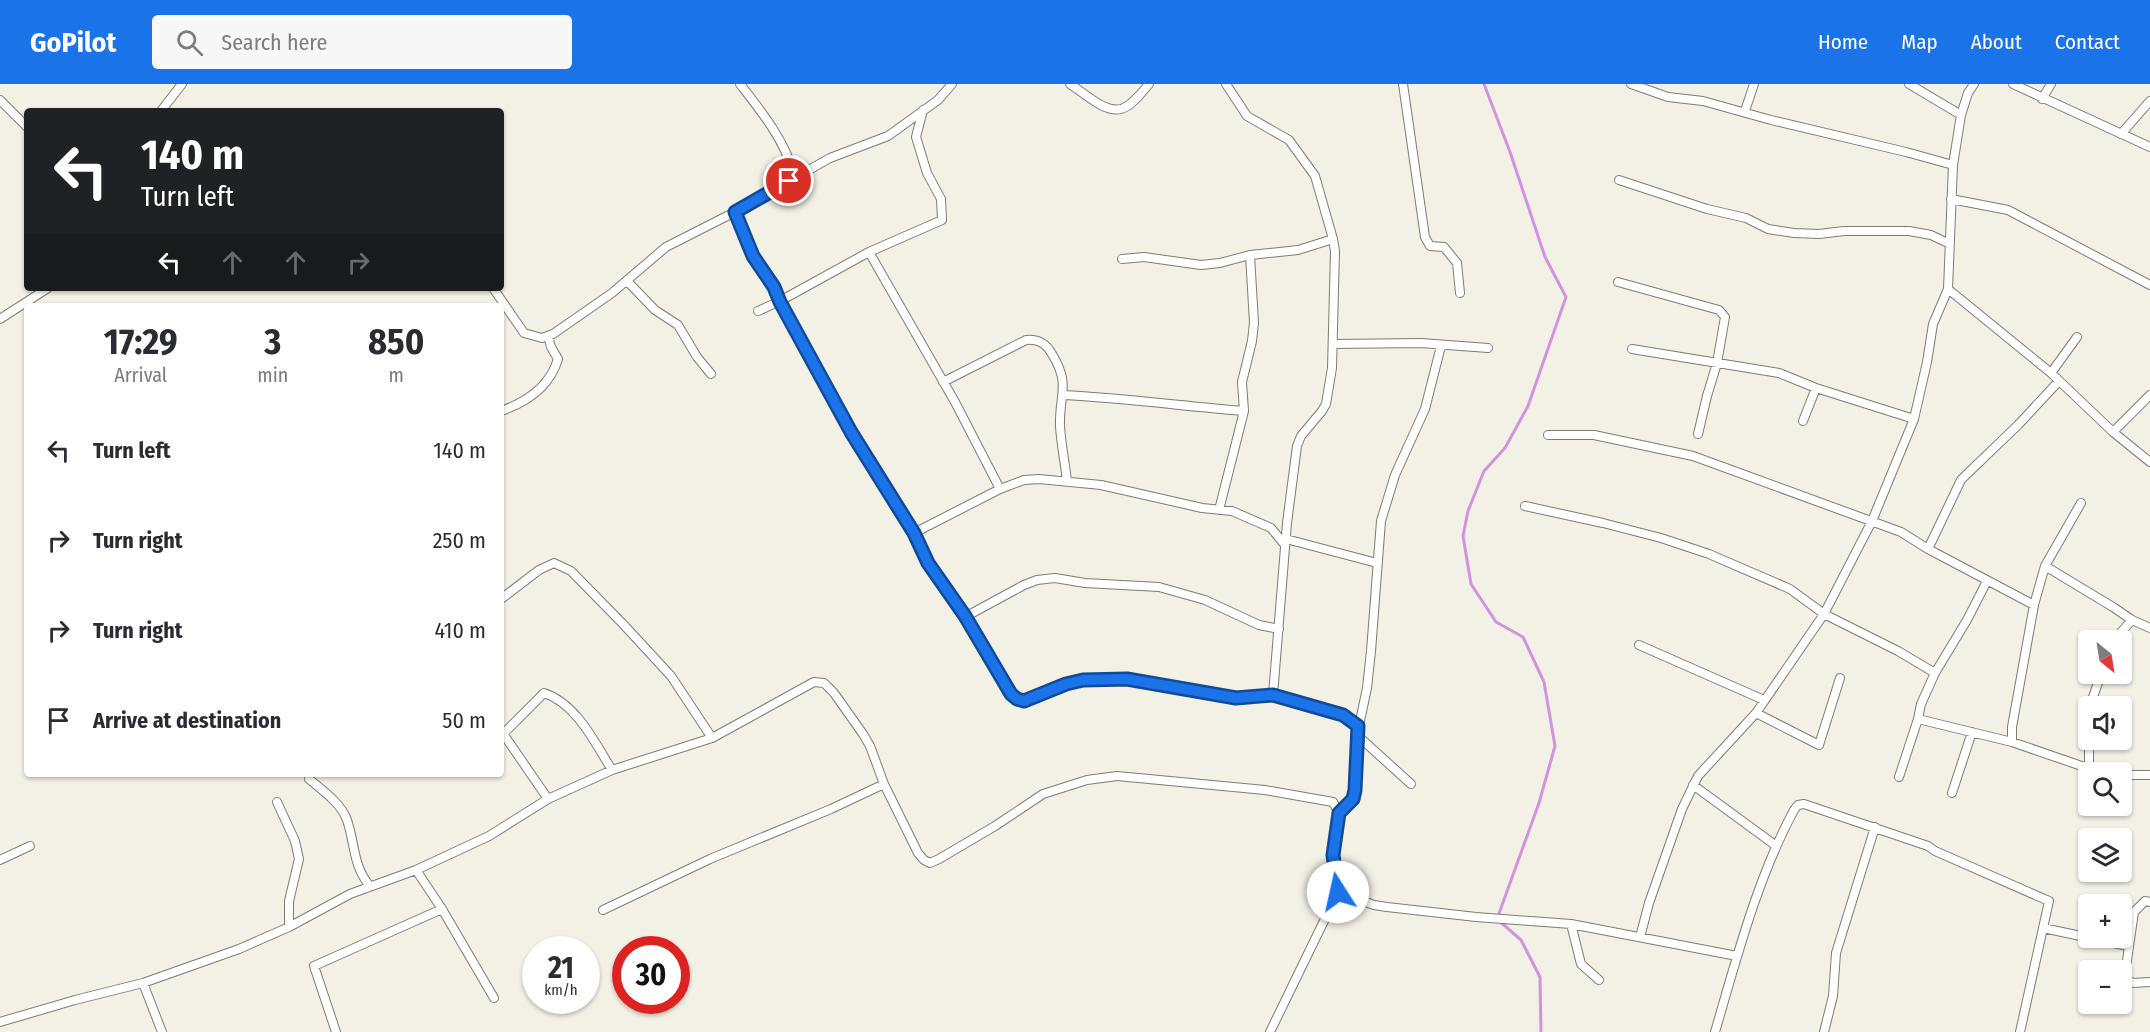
<!DOCTYPE html>
<html lang="en">
<head>
<meta charset="utf-8">
<style>
  body { margin:0; font-family:"Fira Sans Condensed",sans-serif; background:#f7f7f7; color:#2b2b33; height:100vh; display:flex; flex-direction:column; font-size:22px; white-space:nowrap }
  * { box-sizing:border-box; margin:0 }
  p { font-size:20px; color:#7c7c81 }
  .icon { flex:none; width:33px; height:33px; fill:none; stroke:currentColor; stroke-width:2; stroke-linecap:round; stroke-linejoin:round }
  .map { position:relative; flex:1; overflow:hidden }
  .details { position:absolute; left:24px; top:219px; width:480px; height:474px; display:flex; flex-direction:column; background:#fff; border-radius:6px; box-shadow:0 2px 4px #0004 }
  .details>* { flex:none }
  .hud { position:absolute; left:24px; top:24px; width:480px; height:183px; border-radius:6px; box-shadow:0 2px 4px #0004; background:#202124; color:#fff; overflow:hidden }
  .needle { width:39px; rotate:150deg }
  .fabs { position:absolute; left:2078px; top:546px; display:grid; gap:12px }
  .fabs a { display:grid; place-items:center; width:54px; height:54px; border-radius:6px; background:#fff; box-shadow:0 2px 4px #0004; font-size:30px }
  .speed { position:absolute; left:522px; top:852px; display:flex; gap:12px; font-size:30px; font-weight:700; text-align:center }
  .speed>* { display:grid; place-content:center; width:78px; height:78px; border-radius:50%; background:#fff; box-shadow:0 2px 4px #0004; line-height:1 }
  .speed small { font-size:15px; font-weight:400 }
  .speed .limit { border:9px solid #d22; background:#fff; color:#111 }
  .pin { position:absolute; display:grid; place-items:center; width:51px; height:51px; color:#fff; margin:-26px; border:3px solid #fff; border-radius:50%; box-shadow:0 2px 6px #0007 }
  .me { position:absolute; width:66px; margin:-33px; rotate:350deg; stroke-linejoin:round; filter:drop-shadow(0 0 4px #0008) }
  .turn { display:flex; align-items:center; gap:21px; height:126px; padding:0 18px; font-size:27px }
  .turn .icon { width:78px; height:78px; stroke-width:2.5 }
  .turn b { display:block; font-size:42px; line-height:51px }
  .lanes { display:flex; align-items:center; height:57px; padding:0 18px; background:#0003; justify-content:center; gap:30px; direction:ltr }
  .lanes .off { opacity:.35 }
  .eta { display:flex; justify-content:space-evenly; align-items:center; height:102px; text-align:center }
  .eta b { font-size:36px; font-weight:700; line-height:42px }
  ul { padding:0; list-style:none }
  li { display:flex; align-items:center; gap:18px; height:90px; padding:0 18px }
  li div { flex:1 }
  li b { display:block; font-size:22px }
  li em { font-style:normal }
  header { display:flex; align-items:center; gap:36px; box-sizing:border-box; height:84px; padding:0 30px; background:#1a73e8; color:#fff }
  header strong { font-size:28px }
  nav { display:flex; gap:33px; margin-inline-start:auto; font-size:21px }
  .search { width:420px; height:54px; background:#f7f7f7; display:flex; align-items:center; gap:15px; box-sizing:border-box; padding:0 21px; border-radius:6px; color:#7c7c81; font-size:22px }
  .map>svg:first-child { display:block }
  .lines { fill:none; stroke-linecap:round; stroke-linejoin:round }
  .stream { stroke:#d293de; stroke-width:3 }
  .street-casing { stroke:#7f7c72; stroke-width:10 }
  .street { stroke:#fff; stroke-width:8 }
  .route-casing { stroke:#114b97; stroke-width:15 }
  .route { stroke:#1a73e8; stroke-width:10 }
</style>
</head>
<body>
<header>
<strong>GoPilot</strong>
<div class="search"><svg class="icon" aria-label="search" viewBox="0 0 24 24"><circle cx="10" cy="10" r="6"/><path d="M15 15l6 6"/></svg>Search here</div>
<nav><a>Home</a><a>Map</a><a>About</a><a>Contact</a></nav>
</header>
<div class="map">
<svg width="2150" height="948" viewBox="0 0 2150 948">
  <rect width="100%" height="100%" fill="#f3f1e6"/>
  <g class="lines">
    <path class="stream" d="M1484,0l26,68 35,105 21,40 -38,109 -23,42 -21,23 -16,40 -5,25 8,48 25,38 27,15 21,45 11,64 -16,57 -42,116 24,21 19,37 1,55"/>
    <g class="street-casing">
      <path id="street" d="M740,0c21,27 43,54 53,87l-4,9
        M1070,0c13,8 34,29 51,25 11,-3 21,-17 28,-25
        M1226,0l21,32 42,24 26,36 18,63 2,12 -3,117 -6,36 -4,7 -21,25 -4,10 -10,77 -14,172
        M1403,0l22,153 5,9 14,1 13,16 3,30
        M1631,0l37,13 35,4 68,19 135,32 47,13
        M1909,0l52,31
        M2013,0l137,63
        M2042,15l9,-15
        M0,16l27,27
        M161,27l21,-27
        M1745,27l9,-27
        M2121,50l29,-33
        M1619,96l88,29 39,9 22,11 26,4 25,1 25,-3h65l22,4 19,9
        M1951,115l57,11 142,75
        M735,128l18,44 21,31 6,14 71,131 63,101 14,30 37,54 46,77 6,5 8,2 41,-17 17,-4 44,-1 109,19 37,-3 70,20 15,11
        M869,168l73,-32 -1,-21 -14,-26 -11,-36 7,-27
        M1122,175l22,-2 57,8 19,-2 30,-8 48,-5 35,-11
        M627,197l28,29 23,15 19,32 14,17
        M1618,198l101,28 6,7 -8,46 -10,33 -9,38
        M493,204l31,45 18,5 11,-4 59,-41 54,-46 69,-35 95,-54 58,-22 50,-36 14,-16
        M1948,205l103,84 62,59 37,30
        M758,227l22,-10 89,-49 86,150 45,87
        M0,235l48,-31
        M1333,260l88,-1 67,5
        M1632,265l147,24 37,15 98,31
        M2051,289l26,-36
        M943,298l83,-42c12,-1 20,3 26,14 19,31 7,40 8,72 1,18 5,37 7,55
        M1063,311c61,3 120,11 181,16
        M501,327c26,-9 49,-25 57,-52l-7,-12 -3,-11
        M1803,337l13,-33
        M2113,348l37,-37
        M1548,351h46l99,21 208,76 27,17 106,56
        M1525,422l78,17 58,15 48,16 81,35 34,25 48,-93 42,-102 13,-57 6,-38 15,-35 5,-124 8,-50 7,-22 6,-9
        M1219,426l25,-99 -2,-29 10,-41 2,-18 -4,-68
        M914,449l86,-44 24,-9 15,-1 62,6 101,23 30,3 39,17 14,17
        M1286,455l91,24
        M1928,465l33,-69 6,-6 51,-49 41,-44
        M2045,482l68,41 19,13 18,8
        M501,515l38,-29 15,-7 17,8 52,53 48,52 41,62
        M965,533l59,-32 13,-5 18,-2 30,5 74,4 46,13 54,25 20,4
        M2114,556l18,-20
        M1639,561l125,55
        M1935,589l32,-53 20,-39
        M2090,622l11,-32
        M1756,629l63,32 21,-67
        M502,648l46,67
        M1357,651l54,49
        M501,652l43,-43c32,10 51,50 68,77
        M2012,658v-15l22,-122 11,-39 36,-63
        M2089,684v-28
        M2121,691h29
        M1899,693l19,-58
        M309,695c13,11 32,24 38,41 8,23 6,47 23,66
        M1693,701l82,60
        M1952,709l20,-61
        M277,718l18,39 4,18 -10,42v26
        M1339,729l14,-14 2,-9 2,-55 10,-47 4,-37 10,-130 14,-46 30,-66 16,-63
        M0,776l30,-14
        M1338,808l36,13 13,2 89,10 95,7 166,32
        M2150,818l-5,-1 -11,11 -9,62 1,5 7,4 17,-1
        M442,825l52,89
        M603,826l107,-51 121,-50 53,-25
        M1571,840l10,40 18,16
        M2043,844l85,18
        M1640,853l9,-34 33,-94 16,-33 58,-63 68,-99 74,37 37,22 -14,31 -3,15 94,23 87,30
        M143,899l19,49
        M0,938l75,-22 68,-17 96,-34 50,-22 61,-33 66,-24 73,-34 59,-37 64,-29 100,-32 102,-56 10,1 10,10 29,41 7,12 14,38 34,69 6,7 6,3 9,-4 56,-33 48,-32 44,-14 30,-4 148,14 68,12 6,11 -6,42 5,37 -68,140
        M336,948l-22,-66 128,-57 -26,-39
        M1715,948c22,-75 42,-153 79,-222l4,-5 6,-1 124,42 7,5 114,50 -29,131
        M1824,948l9,-36 3,-43 39,-126"/>
    </g>
    <use href="#street" class="street"/>
  </g>
  <g class="lines">
    <g class="route-casing">
      <path id="route" d="M789,97l-54,31 18,44 21,31 6,15 71,130 63,101 14,30 37,53 46,78 6,5 7,2 42,-17 17,-4 44,-1 109,19 37,-3 70,20 15,11 -3,64 -2,9 -14,14 -6,42 5,37"/>
    </g>
    <use href="#route" class="route"/>
  </g>
</svg>
<div class="fabs">
<a><svg class="needle" viewBox="-14 -14 28 28"><path d="M0-13l5 13h-10z" fill="#e53935"/><path d="M0 13l5-13h-10z" fill="#7c7c81"/></svg></a>
<a><svg class="icon" aria-label="sound" viewBox="0 0 24 24"><path d="M4 9h4l5-4v14l-5-4H4zM17 9q2 3 0 6"/></svg></a>
<a><svg class="icon" aria-label="search" viewBox="0 0 24 24"><circle cx="10" cy="10" r="6"/><path d="M15 15l6 6"/></svg></a>
<a><svg class="icon" aria-label="layers" viewBox="0 0 24 24"><path d="M12 4l9 5-9 5-9-5zM3 14l9 5 9-5"/></svg></a>
<a>+</a>
<a>−</a>
</div>
<div class="speed"><div>21<small>km/h</small></div><div class="limit">30</div></div>
<div class="pin" style="left:789px;top:97px;background:#d93025"><svg class="icon" aria-label="arrive" viewBox="0 0 24 24"><path d="M6 21V4h12l-3 4 3 4H6"/></svg></div>
<svg class="me" style="left:1338px;top:808px" viewBox="-20 -20 40 40"><circle r="19" fill="#fff"/><path d="M0-13L10 11 0 6-10 11z" fill="#1a73e8"/></svg>
<div class="hud">
<div class="turn"><svg class="icon" aria-label="left" viewBox="0 0 24 24"><path d="M17 20v-9H6M10 6l-5 5 5 5"/></svg><div><b>140 m</b>Turn left</div></div>
<div class="lanes"><svg class="icon" aria-label="left" viewBox="0 0 24 24"><path d="M17 20v-9H6M10 6l-5 5 5 5"/></svg><svg class="icon off" aria-label="ahead" viewBox="0 0 24 24"><path d="M12 20V5M6 11l6-6 6 6"/></svg><svg class="icon off" aria-label="ahead" viewBox="0 0 24 24"><path d="M12 20V5M6 11l6-6 6 6"/></svg><svg class="icon off" aria-label="right" viewBox="0 0 24 24"><path d="M7 20v-9h11M14 6l5 5-5 5"/></svg></div>
</div>
<section class="details">
<div class="eta">
<div><b>17:29</b><p>Arrival</p></div>
<div><b>3</b><p>min</p></div>
<div><b>850</b><p>m</p></div>
</div>
<ul>
<li><svg class="icon" aria-label="left" viewBox="0 0 24 24"><path d="M17 20v-9H6M10 6l-5 5 5 5"/></svg><div><b>Turn left</b></div><em>140 m</em></li>
<li><svg class="icon" aria-label="right" viewBox="0 0 24 24"><path d="M7 20v-9h11M14 6l5 5-5 5"/></svg><div><b>Turn right</b></div><em>250 m</em></li>
<li><svg class="icon" aria-label="right" viewBox="0 0 24 24"><path d="M7 20v-9h11M14 6l5 5-5 5"/></svg><div><b>Turn right</b></div><em>410 m</em></li>
<li><svg class="icon" aria-label="arrive" viewBox="0 0 24 24"><path d="M6 21V4h12l-3 4 3 4H6"/></svg><div><b>Arrive at destination</b></div><em>50 m</em></li>
</ul>
</section>
</div>
</body>
</html>
